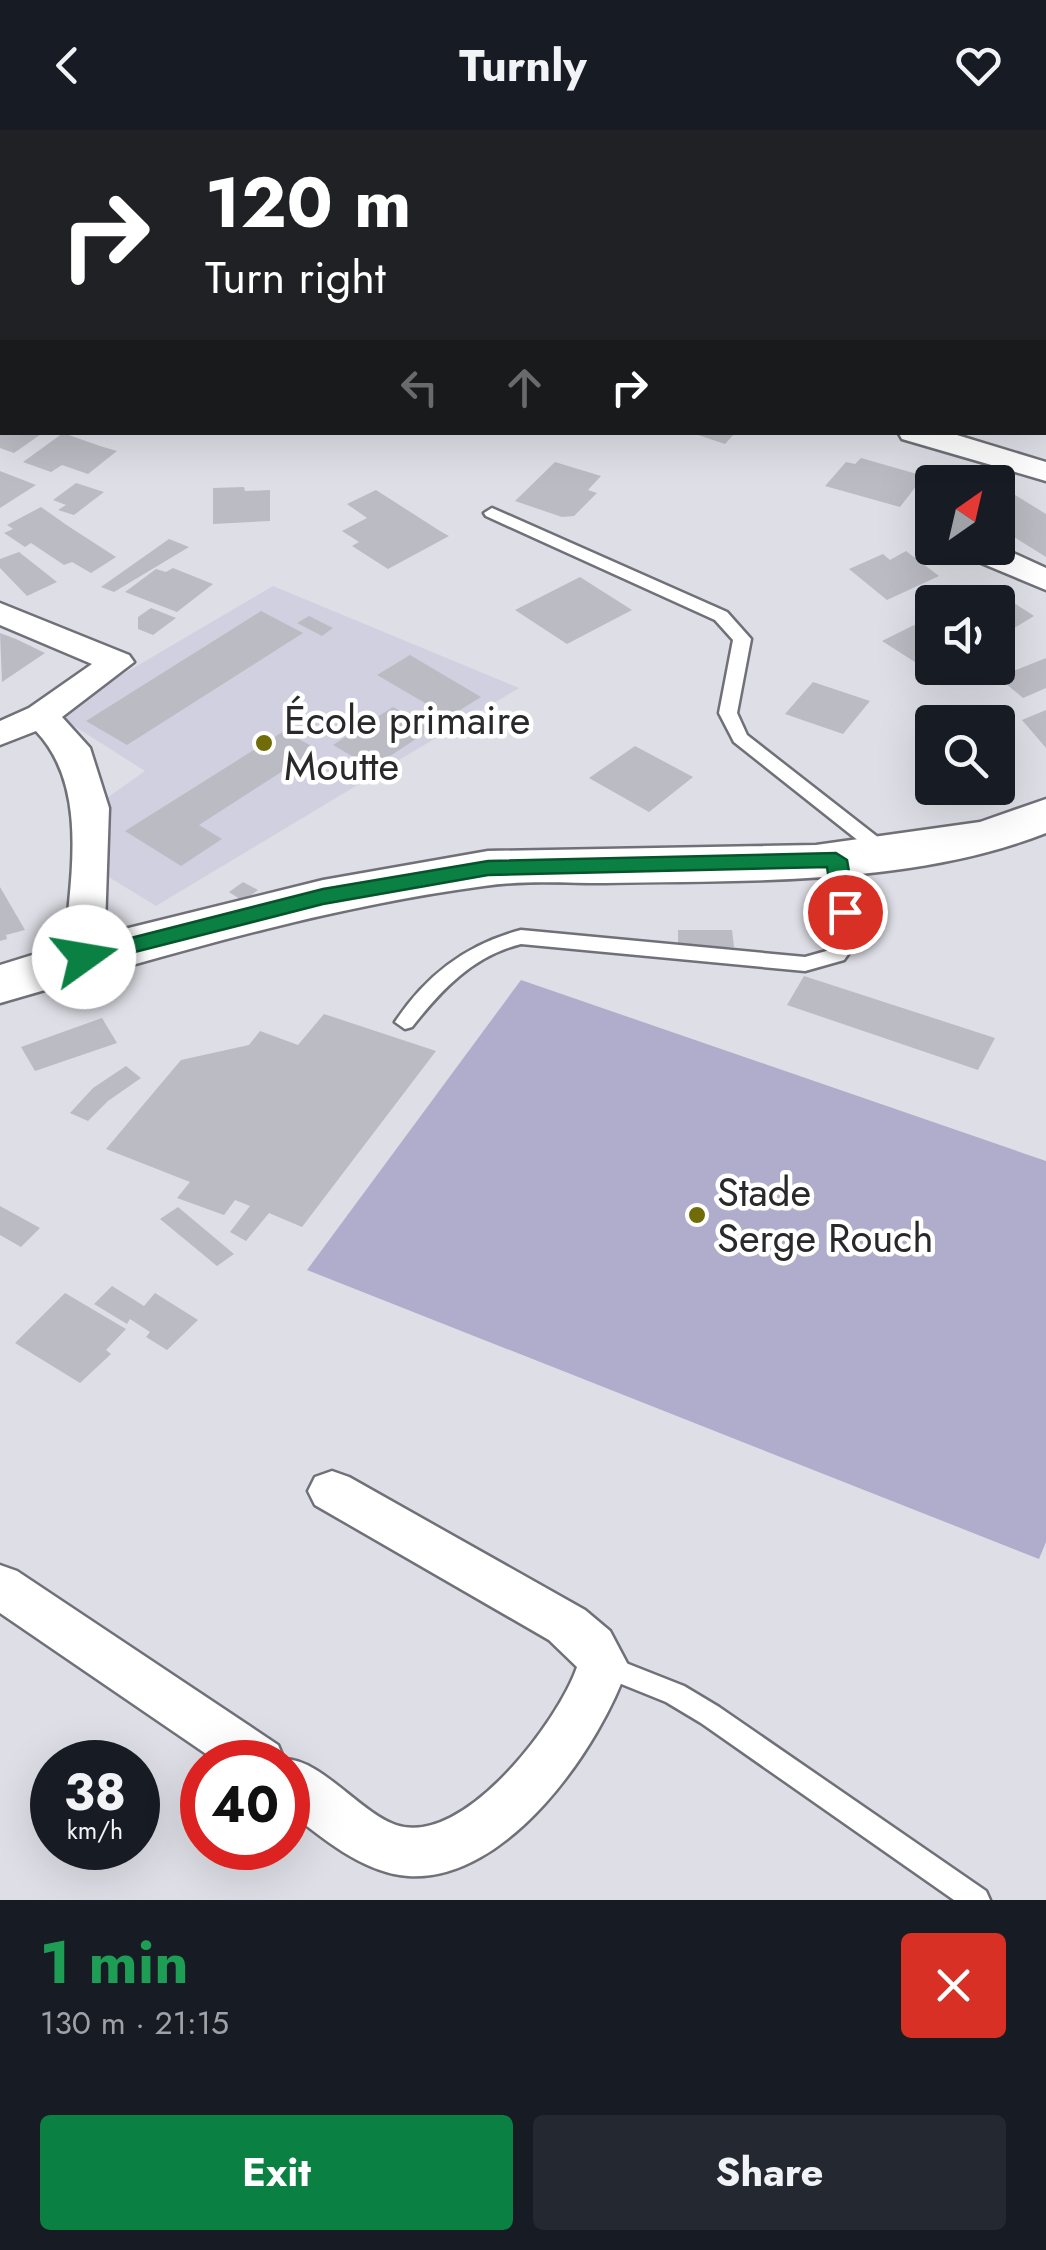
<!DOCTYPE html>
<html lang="en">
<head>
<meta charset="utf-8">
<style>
  body { margin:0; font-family:Jost,sans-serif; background:#242831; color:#f1f3f6; height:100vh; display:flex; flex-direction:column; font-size:38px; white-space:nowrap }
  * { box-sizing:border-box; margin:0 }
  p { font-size:32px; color:#9ea1a6 }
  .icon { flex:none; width:55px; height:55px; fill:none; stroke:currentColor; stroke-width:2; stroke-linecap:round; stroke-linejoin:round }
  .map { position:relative; height:1770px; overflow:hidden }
  .side { display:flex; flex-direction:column; background:#171b24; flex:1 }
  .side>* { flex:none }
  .guide { position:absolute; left:0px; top:0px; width:1048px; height:305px; box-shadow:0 10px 40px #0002; background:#202124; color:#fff; overflow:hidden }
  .needle { width:65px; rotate:34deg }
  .buttons { position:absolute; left:915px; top:335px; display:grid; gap:20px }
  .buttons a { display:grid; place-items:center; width:100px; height:100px; border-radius:10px; background:#171b24; box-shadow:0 10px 40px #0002; font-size:50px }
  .speed { position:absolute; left:30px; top:1610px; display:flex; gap:20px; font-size:50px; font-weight:700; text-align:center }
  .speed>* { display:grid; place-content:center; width:130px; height:130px; border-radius:50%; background:#171b24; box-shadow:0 10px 40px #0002; line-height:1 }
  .speed small { font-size:25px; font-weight:400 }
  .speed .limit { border:15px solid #d22; background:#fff; color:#111 }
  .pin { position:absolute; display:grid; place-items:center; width:85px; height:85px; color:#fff; margin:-42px; border:5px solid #fff; border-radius:50%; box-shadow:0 2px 10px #0007 }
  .me { position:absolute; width:110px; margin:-55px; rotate:77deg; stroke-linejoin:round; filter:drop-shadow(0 0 8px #0008) }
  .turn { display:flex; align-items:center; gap:35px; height:210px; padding:0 40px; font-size:45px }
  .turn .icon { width:130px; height:130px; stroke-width:2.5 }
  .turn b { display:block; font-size:70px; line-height:85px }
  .lanes { display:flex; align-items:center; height:95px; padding:0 40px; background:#0003; justify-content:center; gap:50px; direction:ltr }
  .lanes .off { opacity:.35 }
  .round { display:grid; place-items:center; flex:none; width:105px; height:105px; border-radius:10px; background:#242831 }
  .head { display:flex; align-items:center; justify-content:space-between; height:170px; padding:0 40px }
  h1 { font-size:60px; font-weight:700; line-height:75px; color:#1e9e55 }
  .cta { display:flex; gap:20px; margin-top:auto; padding:20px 40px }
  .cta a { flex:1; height:115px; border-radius:10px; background:#0b8043; color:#fff; font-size:40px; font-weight:700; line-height:115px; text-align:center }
  .cta a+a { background:#242831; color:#f1f3f6 }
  header { display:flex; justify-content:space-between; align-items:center; height:130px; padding:0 40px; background:#171b24; font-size:45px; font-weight:700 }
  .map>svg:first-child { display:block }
  .built { fill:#d1d0e0 }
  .green { fill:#afadcb }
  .building { fill:#bbbbc3 }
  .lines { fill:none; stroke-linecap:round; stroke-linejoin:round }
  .lane-casing { stroke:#707078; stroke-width:5 }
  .street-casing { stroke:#707078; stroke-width:5 }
  .secondary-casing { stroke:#707078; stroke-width:5 }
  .lane { fill:#fff; fill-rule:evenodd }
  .street { fill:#fff; fill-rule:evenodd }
  .secondary { fill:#fff; fill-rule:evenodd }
  .route { fill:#0b8043; stroke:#07532c; stroke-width:2.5 }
  .poi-dot { fill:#716c0a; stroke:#fff; stroke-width:4 }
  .labels { text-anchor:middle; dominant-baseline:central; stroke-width:9; stroke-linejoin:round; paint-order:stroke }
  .poi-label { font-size:40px; fill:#29292c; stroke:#fff; text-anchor:start }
</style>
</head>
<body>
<header><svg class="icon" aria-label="back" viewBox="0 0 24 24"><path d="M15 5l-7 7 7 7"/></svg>Turnly<svg class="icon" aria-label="heart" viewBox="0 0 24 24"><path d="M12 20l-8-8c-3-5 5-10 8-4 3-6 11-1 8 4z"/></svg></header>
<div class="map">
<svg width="1046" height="1770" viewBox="0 0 1046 1770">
  <rect width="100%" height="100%" fill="#dedee6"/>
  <path class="built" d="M273,456l246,102 -363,218 -57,-35 5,-71 41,-29 -90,-57z"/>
  <path class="green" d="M521,850l525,181v381l-7,17 -732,-289z"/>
  <path class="building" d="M0,302h44l-30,21 -14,-5z
    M689,302h47l-11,12z
    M63,303l37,13 17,5 -29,23 -26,-9 -11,7 -28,-10z
    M861,328l63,18 -24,31 -75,-21 21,-24 9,2z
    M555,332l46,14 -13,14 9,3 -23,23 -12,1 -47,-16z
    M0,341l36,14 -36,23z
    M76,353l28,9 -30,23 -16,-5 8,-5 -13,-5z
    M244,357l1,4 25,-1v31l-57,3v-36z
    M376,360l64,41 9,5 -61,33 -36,-23 7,-4 -17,-11 25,-13 -20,-14z
    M1015,365l31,19v43l-48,-30v-24z
    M41,377l27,19 48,31 -25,16 -19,-11 -8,3 -33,-22 -6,4 -21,-14 9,-4 -6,-4z
    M169,409l20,8 -75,45 -13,-5z
    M906,421l33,25 -52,24 -38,-31 34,-15 7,6z
    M19,422l38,30 -30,14 -27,-28v-9z
    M173,438l40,16 -36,28 -52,-20 31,-23 10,3z
    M580,447l52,33 -65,34 -52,-34z
    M987,457l24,14 23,15 -28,17 -8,-2v-29h-41z
    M151,478l25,10 -23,17 -15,-6v-12z
    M261,481l42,22 -176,112 -41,-24z
    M309,486l24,12 -11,8 -25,-13z
    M914,495l18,12v17l-17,8 -33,-21z
    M0,503l16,6 29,14 -43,29z
    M410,525l71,42 -32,20 -72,-42z
    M1046,528v30l-23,10 -25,-21z
    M813,552l57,19 -27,33 -58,-20z
    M393,577l38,22 -59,39 -39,-23z
    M1046,580v38l-24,-28z
    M284,601l33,18 -118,76 23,14 -41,27 -56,-35z
    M635,616l58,31 -44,35 -60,-34z
    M243,752l15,8 -15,11 -14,-9z
    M0,757l25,43 -19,5 1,4 -7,2z
    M678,800h54l2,17 -56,1z
    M804,846l191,62 -17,32 -191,-65z
    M324,884l112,37 -134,176 -33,-14 -23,28 -16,-9 20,-26 -15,-6 -11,15 -47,-17 13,-16 -84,-33 75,-89 68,-15 11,-14 38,14z
    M102,888l15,25 -82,28 -14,-24z
    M126,936l15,12 -33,23 -20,20 -18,-8 23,-25z
    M0,1076l40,22 -19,19 -21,-12z
    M178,1077l56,47 -17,12 -57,-47z
    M112,1156l32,20 11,-13 43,27 -31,30 -21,-13 4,-5 -20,-13 -3,5 -33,-20z
    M65,1163l61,36 -20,21 5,4 -31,29 -65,-40z"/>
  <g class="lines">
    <g class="lane-casing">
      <path id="lane" d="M492,378l235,104 24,27 -14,74 10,22 146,114 2,4 -2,4h-14l-145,-115 -15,-29 14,-73 -18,-20 -229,-104 -2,-3z
        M836,724l9,6 14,79 -15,21 -39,11 -284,-27c-48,12 -79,45 -109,83l-7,2 -10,-7c31,-47 72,-78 126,-92l284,27 25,-7 9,-12 -12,-78z
        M603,1524l81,32 35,21 267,184 4,9h-36l-253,-177 -35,-21 -72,-29 -4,-8 4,-8z"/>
    </g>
    <g class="street-casing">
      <path id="street" d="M2,21v16l-2,1v-16z
        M1046,131v17h-1v-17z
        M898,302h49l99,30v19l-144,-42z
        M998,416l48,22v22l-84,-35 -4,-7z
        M0,473l129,52 5,7 -72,55 28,31 19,60 -5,149 -6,9 -14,4 -14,-4 -6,-9c5,-74 27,-168 -28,-226l-36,14v-24l29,-13 63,-44 -92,-39z
        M332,1341l17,6 236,133 25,21 18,34c-27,81 -121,218 -220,211 -45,-3 -87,-39 -120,-65v-49h-70l-218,-149v-48l17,6 261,174 6,14c37,0 75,53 112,66 68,23 163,-105 181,-158l-28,-27 -234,-135 -7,-14 7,-14z"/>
    </g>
    <g class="secondary-casing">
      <path id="secondary" d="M184,0h116l-2,2z
        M603,0h43l2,2h-43z
        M1046,669v34c-134,53 -298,47 -441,50 -39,0 -81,-3 -121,3 -165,22 -324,71 -484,117v-38l84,-26 239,-59 165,-29 328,-6 164,-23z"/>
    </g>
    <use href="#lane" class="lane"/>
    <use href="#street" class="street"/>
    <use href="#secondary" class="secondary"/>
  </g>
  <path class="route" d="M836,723l11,7 9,52 -11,8 -11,-8 -7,-45 -339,8 -165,29 -239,61 -11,-8 11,-7 239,-61 165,-28z"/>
  <g class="poi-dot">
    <circle cx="264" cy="613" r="10"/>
    <circle cx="697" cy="1085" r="10"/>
  </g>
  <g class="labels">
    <g class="poi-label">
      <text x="284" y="590">École primaire<tspan x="284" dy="46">Moutte</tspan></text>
      <text x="717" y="1062">Stade<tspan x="717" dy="46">Serge Rouch</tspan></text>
    </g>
  </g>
</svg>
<div class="buttons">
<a><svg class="needle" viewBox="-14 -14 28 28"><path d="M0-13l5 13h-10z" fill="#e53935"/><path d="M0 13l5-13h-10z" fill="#9ea1a6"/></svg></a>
<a><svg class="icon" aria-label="sound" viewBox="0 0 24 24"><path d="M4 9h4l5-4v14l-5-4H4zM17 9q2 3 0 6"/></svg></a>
<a><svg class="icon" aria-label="search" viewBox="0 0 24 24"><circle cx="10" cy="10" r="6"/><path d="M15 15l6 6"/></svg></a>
</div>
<div class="speed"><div>38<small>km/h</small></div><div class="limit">40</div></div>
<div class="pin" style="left:845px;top:782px;background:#d93025"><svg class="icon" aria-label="arrive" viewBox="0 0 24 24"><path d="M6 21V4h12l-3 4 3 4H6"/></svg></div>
<svg class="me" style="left:84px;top:827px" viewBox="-20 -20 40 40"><circle r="19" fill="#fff"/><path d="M0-13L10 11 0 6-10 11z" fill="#0b8043"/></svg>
<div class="guide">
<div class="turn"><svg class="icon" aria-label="right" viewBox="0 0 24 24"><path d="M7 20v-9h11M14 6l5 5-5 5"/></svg><div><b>120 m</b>Turn right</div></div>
<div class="lanes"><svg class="icon off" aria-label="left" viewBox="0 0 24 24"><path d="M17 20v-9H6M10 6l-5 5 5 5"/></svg><svg class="icon off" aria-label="ahead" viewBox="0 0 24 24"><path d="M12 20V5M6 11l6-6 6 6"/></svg><svg class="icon" aria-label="right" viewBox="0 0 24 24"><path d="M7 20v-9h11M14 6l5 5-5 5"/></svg></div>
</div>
</div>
<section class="side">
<div class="head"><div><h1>1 min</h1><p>130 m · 21:15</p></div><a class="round" style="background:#d93025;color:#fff"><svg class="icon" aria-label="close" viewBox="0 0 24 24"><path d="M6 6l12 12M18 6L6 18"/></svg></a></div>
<div class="cta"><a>Exit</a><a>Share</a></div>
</section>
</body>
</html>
